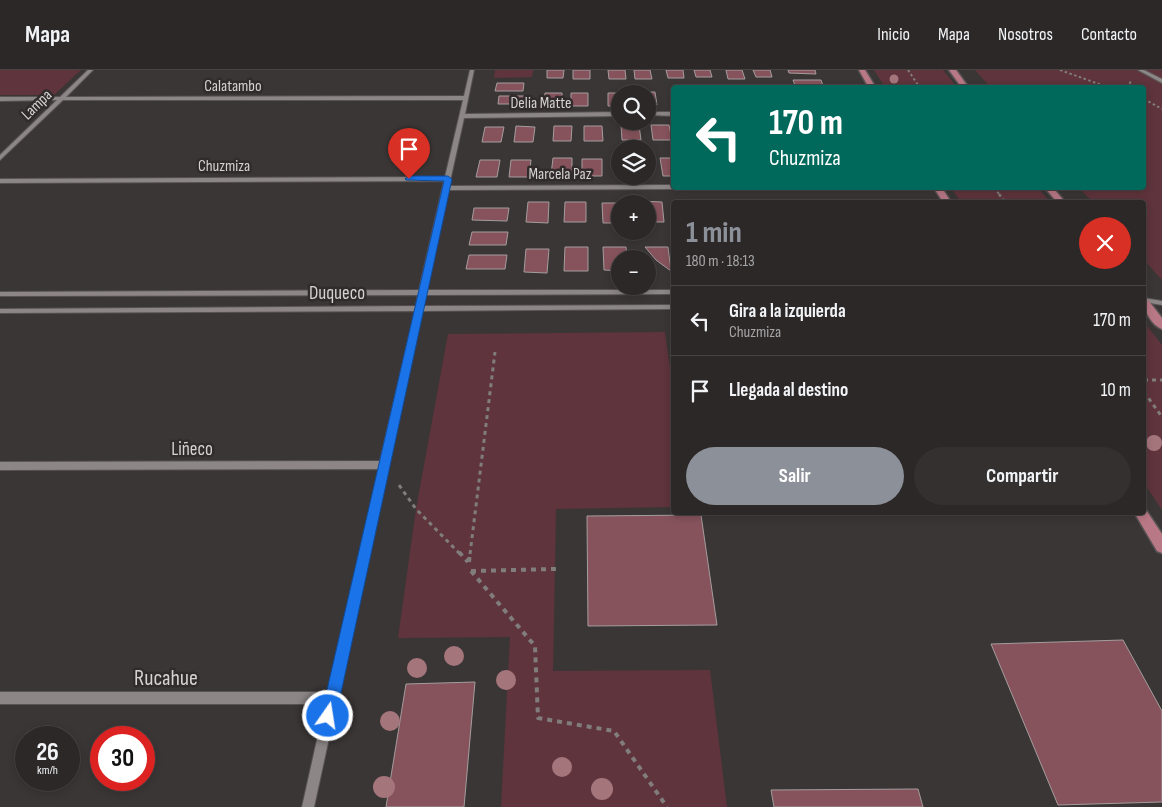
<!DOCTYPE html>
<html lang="es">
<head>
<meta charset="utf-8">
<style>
  body { margin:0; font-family:"Sofia Sans Condensed",sans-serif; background:#343030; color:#f1f3f6; height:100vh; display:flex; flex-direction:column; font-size:19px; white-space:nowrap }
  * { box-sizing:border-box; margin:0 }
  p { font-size:16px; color:#a6a6a8 }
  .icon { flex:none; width:28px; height:28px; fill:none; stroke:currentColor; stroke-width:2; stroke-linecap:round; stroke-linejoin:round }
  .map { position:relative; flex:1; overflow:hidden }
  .details { position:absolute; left:671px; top:130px; width:475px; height:315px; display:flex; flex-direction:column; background:#2c2828; border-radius:5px; box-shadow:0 2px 8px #0003,0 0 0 1px #484445 }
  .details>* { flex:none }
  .hud { position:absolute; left:671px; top:15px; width:475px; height:105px; border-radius:5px; box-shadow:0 2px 8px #0003,0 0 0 1px #484445; background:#00695c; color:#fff; overflow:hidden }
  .controls { position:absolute; left:611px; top:15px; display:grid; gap:10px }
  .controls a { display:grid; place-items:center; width:45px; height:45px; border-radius:50%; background:#2c2828; box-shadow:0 2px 8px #0003,0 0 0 1px #484445; font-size:25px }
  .speed { position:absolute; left:15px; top:656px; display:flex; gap:10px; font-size:25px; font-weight:700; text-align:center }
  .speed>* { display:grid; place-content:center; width:65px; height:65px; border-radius:50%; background:#2c2828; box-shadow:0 2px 8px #0003,0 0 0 1px #484445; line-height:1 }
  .speed small { font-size:12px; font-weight:400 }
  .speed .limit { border:8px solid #d22; background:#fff; color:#111 }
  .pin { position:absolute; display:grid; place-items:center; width:42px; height:42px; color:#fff; margin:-51px -21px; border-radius:50% 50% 50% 0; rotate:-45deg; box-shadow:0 0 5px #0007 }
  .pin .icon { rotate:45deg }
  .me { position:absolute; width:55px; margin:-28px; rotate:13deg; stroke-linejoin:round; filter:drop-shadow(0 0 4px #0008) }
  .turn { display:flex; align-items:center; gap:18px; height:105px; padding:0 15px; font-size:22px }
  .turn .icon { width:65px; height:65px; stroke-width:2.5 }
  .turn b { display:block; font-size:35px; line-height:42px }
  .round { display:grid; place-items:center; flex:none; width:52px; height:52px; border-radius:26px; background:#343030 }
  .headline { display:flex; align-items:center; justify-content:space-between; height:85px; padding:0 15px }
  h1 { font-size:30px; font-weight:700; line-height:38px; color:#8c9099 }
  .button { display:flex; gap:10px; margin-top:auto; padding:10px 15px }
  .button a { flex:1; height:58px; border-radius:30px; background:#8c9099; color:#fff; font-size:20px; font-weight:700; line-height:58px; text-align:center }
  .button a+a { background:#343030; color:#f1f3f6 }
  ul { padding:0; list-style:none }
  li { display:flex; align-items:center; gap:15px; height:70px; padding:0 15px; border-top:1px solid #484445 }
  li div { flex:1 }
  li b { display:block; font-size:19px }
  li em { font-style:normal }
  header { display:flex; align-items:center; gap:30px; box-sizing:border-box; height:70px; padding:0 25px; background:#2c2828; border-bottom:1px solid #484445 }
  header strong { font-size:24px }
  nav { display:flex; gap:28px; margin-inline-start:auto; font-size:18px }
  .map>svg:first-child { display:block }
  .green { fill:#5f343c }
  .building { fill:#86535c; stroke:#a49d9e }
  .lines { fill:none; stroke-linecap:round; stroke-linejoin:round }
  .minor-casing { stroke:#585354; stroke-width:2 }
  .major-casing { stroke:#585354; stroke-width:3 }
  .path-far3 { stroke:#817d7d; stroke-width:2; stroke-dasharray:2.5 2.5; stroke-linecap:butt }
  .path-far2 { stroke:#817d7d; stroke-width:2.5; stroke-dasharray:3 3; stroke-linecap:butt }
  .path-far1 { stroke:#817d7d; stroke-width:3; stroke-dasharray:4 4; stroke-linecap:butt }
  .path { stroke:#817d7d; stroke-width:4; stroke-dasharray:5 5; stroke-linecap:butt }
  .minor { fill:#8d8687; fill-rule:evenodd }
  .major { fill:#b97885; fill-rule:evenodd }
  .tree { fill:#a5757c }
  .route { fill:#1a73e8; stroke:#114b97 }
  .labels { text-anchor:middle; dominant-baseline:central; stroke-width:5; stroke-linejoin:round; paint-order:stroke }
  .far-street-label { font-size:16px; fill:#d5d2d2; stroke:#312b2c }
  .street-label { font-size:19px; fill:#d5d2d2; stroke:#312b2c }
  .near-street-label { font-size:22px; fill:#d5d2d2; stroke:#312b2c }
</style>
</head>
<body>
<header>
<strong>Mapa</strong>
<nav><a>Inicio</a><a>Mapa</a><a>Nosotros</a><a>Contacto</a></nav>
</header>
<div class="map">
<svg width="1162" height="737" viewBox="0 0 1162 737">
  <rect width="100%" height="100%" fill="#3b3636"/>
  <path class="green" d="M0,0h81l-27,25h-54z
    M495,0h38l-1,7 -38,1z
    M874,0h69l14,17h-72z
    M975,0h187v210l-18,-20v-58h-51l-14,-14h65v-100l-154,-1z
    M951,118h87l12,14h-89z
    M1144,252l18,23v165l-18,-27z
    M665,262l9,66v109l-118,2 -3,162 157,-1 17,137h-226l9,-170 -112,1 18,-129 32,-175z"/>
  <path class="building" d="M547,0h17l-1,8h-16z
    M573,0h17v9h-17z
    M608,0h17l1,9h-17z
    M634,0h16l2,9h-17z
    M666,0h17l1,8h-16z
    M694,0h16l2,7h-16z
    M726,0h16l3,9h-17z
    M753,0h17l2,7h-16z
    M788,0h27l1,4 -27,-1z
    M793,10h28l3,8h-28z
    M497,13h27l-1,8h-28z
    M638,22h17l2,13h-9v-11h-10z
    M545,23h17v14h-18z
    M571,23h17v13h-17z
    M608,23h17l-5,1v12h-12z
    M499,26h29l-2,8h-28z
    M621,55h18l2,15h-19z
    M651,55h18l3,15h-19z
    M516,56l19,1 -2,15h-19z
    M554,56h18l-1,15h-18z
    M584,56h18l1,15h-19z
    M485,57h19l-3,15h-19z
    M553,88h19v17h-21z
    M660,88h14v18h-11z
    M582,89h20v17h-20z
    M480,90h20l-3,17h-21z
    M511,90h20l-2,17h-20z
    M641,131l21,1 2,20h-16v-18h-7z
    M528,132h21l-1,21 -22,-1z
    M565,132h21v20h-22z
    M602,133h21l-3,1v19h-17z
    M474,138h35l-2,13 -35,-1z
    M472,162h36l-2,13h-37z
    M565,177h23v24h-24z
    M603,177h23l1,12h-7v12l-16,-1z
    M645,177h23l3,24 -15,-11z
    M526,179h23l-2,24 -23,-1z
    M469,185h38l-2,14h-39z
    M701,445l16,110 -129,1 -1,-110z
    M1123,570l39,71v91l-104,3 -67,-161z
    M475,612l-11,125h-78l20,-123z
    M918,719l5,18h-149l-3,-17z"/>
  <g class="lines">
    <g class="minor-casing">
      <path id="minor" d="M88,0h5l-27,27 398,-1 6,-26h4l-9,44 155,-2v4l-156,2 -15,68 225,-1v3h3l-3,1 -226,1 -21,100h247v4l-248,1 -3,11 251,-1v4l-252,2 -108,496h-12l23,-103h-325v-12h328l51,-223 -379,1v-8l380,-1 35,-150 -415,2v-4l416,-3 2,-11 -418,1v-4l419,-2 25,-109 -444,2v-4l445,-2 18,-77h-400l-63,60v-5l57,-55 -57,1v-4h60z
        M1138,0h6l18,9v4z
        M674,42v4l-26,-1v-3z
        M1144,228l18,3v4l-18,-3z"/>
    </g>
    <g class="major-casing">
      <path id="major" d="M859,0h6l11,18h-7z
        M949,0h7l13,18h-7z
        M934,118h8l9,14h-8z
        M1045,118h8l12,14h-8z
        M1144,229l4,1 14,18v11c-11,-4 -19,-20 -18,-30z
        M1144,437l18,27v19l-5,-2 -23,-39h10z"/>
    </g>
    <path class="path-far3" d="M908,0l12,18
      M1060,0l50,18
      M1127,18l4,-7
      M1144,29l18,10
      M994,118l6,7"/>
    <path class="path-far2" d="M999,124l6,8"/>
    <path class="path-far1" d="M1144,310h18
      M1144,322l18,25
      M399,415l17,24 44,45
      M470,484l25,-202"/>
    <path class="path" d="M459,482l9,10
      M469,492l1,-10
      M471,501l64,75 3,72 76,13 53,76
      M471,501l85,-2"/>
    <use href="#minor" class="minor"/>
    <use href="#major" class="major"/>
  </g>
  <g class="tree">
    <circle cx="894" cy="9" r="4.5"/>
    <circle cx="1154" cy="373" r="8"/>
    <circle cx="454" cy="586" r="10"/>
    <circle cx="417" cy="598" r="10"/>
    <circle cx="506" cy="610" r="10"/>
    <circle cx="390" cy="651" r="10"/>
    <circle cx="562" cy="697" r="10"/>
    <circle cx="384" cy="717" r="11"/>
    <circle cx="602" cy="719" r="11"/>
  </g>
  <path class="route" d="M409,106h39l4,3 -116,537 -3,5 -5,2 -5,-2 -2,-5 123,-535 -38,-1 -1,-1z"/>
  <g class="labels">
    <g class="far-street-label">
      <text x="233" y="16">Calatambo</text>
      <text x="541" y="33">Delia Matte</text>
      <text transform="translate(37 35) rotate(-44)">Lampa</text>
      <text x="224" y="96">Chuzmiza</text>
      <text x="560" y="104">Marcela Paz</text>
    </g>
    <g class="street-label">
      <text x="337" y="223">Duqueco</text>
      <text x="192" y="379">Liñeco</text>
    </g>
    <g class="near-street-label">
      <text x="166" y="608">Rucahue</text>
    </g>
  </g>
</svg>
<div class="controls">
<a><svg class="icon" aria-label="search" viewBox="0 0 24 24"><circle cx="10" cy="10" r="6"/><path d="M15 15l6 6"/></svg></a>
<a><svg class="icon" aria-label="layers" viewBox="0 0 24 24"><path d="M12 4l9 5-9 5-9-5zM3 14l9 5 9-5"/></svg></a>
<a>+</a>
<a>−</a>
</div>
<div class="speed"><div>26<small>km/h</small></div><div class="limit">30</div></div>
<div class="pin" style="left:409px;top:109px;background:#d93025"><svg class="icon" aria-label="arrive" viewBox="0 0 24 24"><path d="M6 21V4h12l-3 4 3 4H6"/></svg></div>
<svg class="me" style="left:328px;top:646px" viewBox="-20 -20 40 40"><circle r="17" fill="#1a73e8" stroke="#fff" stroke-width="3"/><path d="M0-11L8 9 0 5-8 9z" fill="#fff"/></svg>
<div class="hud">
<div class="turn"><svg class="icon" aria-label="left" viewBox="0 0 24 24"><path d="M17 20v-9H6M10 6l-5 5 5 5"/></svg><div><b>170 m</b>Chuzmiza</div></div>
</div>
<section class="details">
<div class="headline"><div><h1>1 min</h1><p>180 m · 18:13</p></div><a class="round" style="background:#d93025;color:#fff"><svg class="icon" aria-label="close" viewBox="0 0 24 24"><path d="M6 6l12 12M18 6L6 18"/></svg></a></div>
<ul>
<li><svg class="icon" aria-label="left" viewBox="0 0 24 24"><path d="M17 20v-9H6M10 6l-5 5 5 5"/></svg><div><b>Gira a la izquierda</b><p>Chuzmiza</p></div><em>170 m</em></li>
<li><svg class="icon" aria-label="arrive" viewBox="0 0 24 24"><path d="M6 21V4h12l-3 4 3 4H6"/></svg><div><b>Llegada al destino</b></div><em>10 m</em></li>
</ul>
<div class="button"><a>Salir</a><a>Compartir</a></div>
</section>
</div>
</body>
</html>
